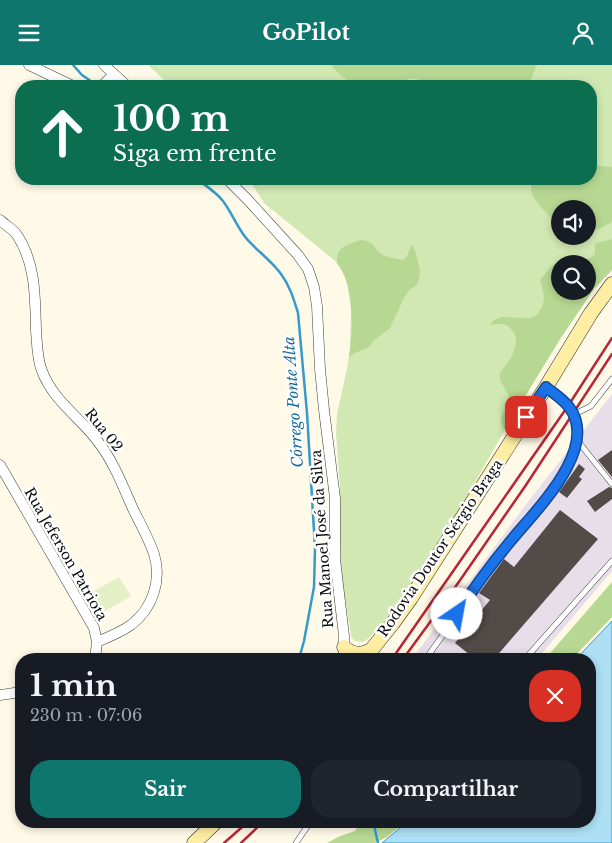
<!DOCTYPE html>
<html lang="pt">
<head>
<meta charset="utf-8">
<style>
  body { margin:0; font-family:"Libre Baskerville",serif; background:#20242c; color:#f1f3f6; height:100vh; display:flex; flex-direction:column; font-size:19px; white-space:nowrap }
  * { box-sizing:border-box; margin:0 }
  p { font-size:16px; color:#9ea1a6 }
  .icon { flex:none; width:28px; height:28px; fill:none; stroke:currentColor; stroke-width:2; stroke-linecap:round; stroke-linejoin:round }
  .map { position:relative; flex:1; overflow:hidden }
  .panel { position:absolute; left:15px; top:588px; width:581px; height:175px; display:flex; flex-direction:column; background:#171b24; border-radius:20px; box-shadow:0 2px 8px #0003 }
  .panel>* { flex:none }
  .top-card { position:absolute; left:15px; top:15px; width:582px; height:105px; border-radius:20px; box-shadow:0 2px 8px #0003; background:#0b6e4f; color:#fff; overflow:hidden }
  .buttons { position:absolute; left:551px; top:135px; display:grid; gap:10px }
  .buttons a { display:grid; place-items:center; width:45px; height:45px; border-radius:50%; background:#171b24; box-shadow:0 2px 8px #0003; font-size:25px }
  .pin { position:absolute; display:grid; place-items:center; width:42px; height:42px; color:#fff; margin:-21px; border-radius:10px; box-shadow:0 2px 8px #0006 }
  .me { position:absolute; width:55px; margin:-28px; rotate:33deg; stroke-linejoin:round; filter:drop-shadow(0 0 4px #0008) }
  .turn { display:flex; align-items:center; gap:18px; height:105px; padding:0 15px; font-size:22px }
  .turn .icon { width:65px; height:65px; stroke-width:2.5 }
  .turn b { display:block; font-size:35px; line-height:42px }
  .round { display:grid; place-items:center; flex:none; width:52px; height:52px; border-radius:20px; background:#20242c }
  .overview { display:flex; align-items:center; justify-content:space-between; height:85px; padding:0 15px }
  h1 { font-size:30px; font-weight:700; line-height:38px }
  .cta { display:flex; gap:10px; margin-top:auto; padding:10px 15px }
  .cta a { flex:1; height:58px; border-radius:20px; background:#0f766e; color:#fff; font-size:20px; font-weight:700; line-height:58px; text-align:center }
  .cta a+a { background:#20242c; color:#f1f3f6 }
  header { display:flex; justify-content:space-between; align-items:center; height:65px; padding:0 15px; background:#0f766e; color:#fff; font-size:22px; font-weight:700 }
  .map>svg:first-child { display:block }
  .industrial { fill:#e8deea }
  .green { fill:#d2e8b3; fill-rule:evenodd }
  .forest { fill:#b7d892; fill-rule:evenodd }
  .pitch { fill:#e3efc5 }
  .water { fill:#ade0f5; stroke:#359acb }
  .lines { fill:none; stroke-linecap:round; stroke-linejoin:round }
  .stream { stroke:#359acb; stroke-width:2.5 }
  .building { fill:#534b47 }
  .service-casing { stroke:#3d3d3d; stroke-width:6 }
  .minor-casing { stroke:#3d3d3d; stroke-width:11 }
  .secondary-casing { stroke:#2c2c2c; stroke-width:15 }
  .service { stroke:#fff; stroke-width:5 }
  .minor { stroke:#fff; stroke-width:10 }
  .secondary { stroke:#feeea3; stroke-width:14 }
  .rail { stroke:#b82536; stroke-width:2.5 }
  .route-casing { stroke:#114b97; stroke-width:12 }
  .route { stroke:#1a73e8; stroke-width:9 }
  .labels { text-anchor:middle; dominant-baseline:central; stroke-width:5; stroke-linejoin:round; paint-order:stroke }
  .street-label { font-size:14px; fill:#0a0a0a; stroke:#fff }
  .water-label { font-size:15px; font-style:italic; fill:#166a99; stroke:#fff }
</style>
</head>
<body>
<header><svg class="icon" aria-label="menu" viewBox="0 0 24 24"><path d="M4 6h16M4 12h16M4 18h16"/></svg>GoPilot<svg class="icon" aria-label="person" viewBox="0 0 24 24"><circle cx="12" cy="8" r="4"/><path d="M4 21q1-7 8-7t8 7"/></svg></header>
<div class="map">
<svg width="612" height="778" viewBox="0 0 612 778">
  <rect width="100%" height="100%" fill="#fff9e8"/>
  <path class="industrial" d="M612,329v177l-75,88h-125l112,-152z"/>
  <path class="green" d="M148,0h464v205l-18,19 -34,50 -42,68 -68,119 -58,86 -23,26 -6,4 -8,-1 -3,-3 -1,-4 -8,-47 -2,-18 -1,-25v-57l-4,-54 1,-19 10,-45 3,-20 1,-39 -4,-29 -5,-12 -8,-9 -70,-57 -15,-24h342v-93h-421zM560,144h28v27h-28zM560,199h28v27h-28z"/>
  <path class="forest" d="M331,0h206l-6,14 -1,7h-103v-2c-8,-7 -22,-8 -27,2h-19l1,-5 -3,-1c-6,0 -11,2 -17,3 -12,2 -24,-9 -31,-18z
    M591,100l21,2v55l-13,7 -11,2v-22h-28v17l-4,-3c-7,-8 -30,-27 -24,-39 1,-1 4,-4 6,-5h53z
    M612,174v31l-18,19 -34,50 -55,91c-10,-16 2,-16 4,-28 2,-11 -12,-18 -9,-29 1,-3 5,-6 7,-9 7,-10 14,-25 4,-35 -6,-7 -14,-6 -22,-3l5,-6 7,-3 29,1 7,-3 6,-10 1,-9 -4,-16c6,-7 11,-16 20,-19 12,-3 26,3 35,-7v-10l5,-2zM560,199h28v27h-28z
    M361,175c14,2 10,5 19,13 5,4 17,6 23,7l4,-4 5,-12 4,9 4,19 -1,8 -2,5 -8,5 -5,8 -14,30 -17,13 -4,6 -14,6 -6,4c4,-28 6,-71 -12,-94 0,-4 0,-10 3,-13 4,-5 15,-8 21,-10z
    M612,517v35l-40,42h-27z
    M354,756h52l-19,16 -12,6h-48l13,-7 15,-5 2,-3z"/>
  <path class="pitch" d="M119,512l12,19 -33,19 -11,-20z"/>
  <path class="water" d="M612,556v222h-230l26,-22h182v-162h-14z"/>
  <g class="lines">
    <path class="stream" d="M73,0l9,10 16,11
      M197,114c9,7 19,13 26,22 9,12 14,26 23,37 11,13 25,22 35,36 9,12 13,26 17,39l9,100 8,135 -1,39 -10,54 -5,18
      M373,756l5,22"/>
  </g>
  <path class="building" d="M612,385v27l-14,-17z
    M579,399l6,5 -6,8 3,2 -15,19 -8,-6z
    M609,422l3,1v11l-17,13 -8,-11z
    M560,445l38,29 -104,120h-19l-20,-16 35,-43 -11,-7 25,-34 10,8z"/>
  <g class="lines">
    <g class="service-casing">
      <path id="service" d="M573,350l18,-9 21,-27
        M577,375l35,44
        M426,594c7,-11 15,-21 22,-31 10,-15 19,-31 29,-45 11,-14 22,-29 33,-42 22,-25 63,-67 67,-101 2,-26 -12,-38 -31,-53
        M525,594l87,-98
        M296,778l15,-22"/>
    </g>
    <g class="minor-casing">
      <path id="minor" d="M29,0l44,21
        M104,0l23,21
        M102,21l12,-12
        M227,114l21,21 50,55 10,14 6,18 3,19 3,63 4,41 11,88v61l9,77v23
        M0,155c5,5 13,9 17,15 19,29 18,62 19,95 1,13 1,29 6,41 11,29 36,45 54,68 17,21 26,45 37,70 7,14 16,30 21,45 8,26 -1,54 -23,71 -10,7 -22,12 -34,17
        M0,400l94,163 3,14 -2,17
        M0,630l21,-3"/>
    </g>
    <g class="secondary-casing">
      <path id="secondary" d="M344,582c8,8 17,9 27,3
        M364,594l29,-36 18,-25 135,-211 45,-74 21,-29
        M194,778l23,-22"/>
    </g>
    <use href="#service" class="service"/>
    <use href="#minor" class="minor"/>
    <use href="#secondary" class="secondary"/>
    <path class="rail" d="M392,594l176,-253 44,-68
      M403,594l44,-60 79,-114 86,-131
      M224,778l25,-22
      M241,778l23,-22"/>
  </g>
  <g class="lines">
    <g class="route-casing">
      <path id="route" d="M457,549c16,-25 33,-48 52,-71 24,-30 92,-94 60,-136 -6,-8 -16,-14 -23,-20l-20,30"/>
    </g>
    <use href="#route" class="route"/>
  </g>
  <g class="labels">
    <g class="street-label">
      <text transform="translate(104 365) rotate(51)">Rua 02</text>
      <text transform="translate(322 474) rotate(-94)">Rua Manoel José da Silva</text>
      <text transform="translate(440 483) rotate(-56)">Rodovia Doutor Sérgio Braga</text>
      <text transform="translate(66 489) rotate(60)">Rua Jeferson Patriota</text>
    </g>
    <g class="water-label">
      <text transform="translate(293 337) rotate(-94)">Córrego Ponte Alta</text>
    </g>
  </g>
</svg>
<div class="buttons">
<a><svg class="icon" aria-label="sound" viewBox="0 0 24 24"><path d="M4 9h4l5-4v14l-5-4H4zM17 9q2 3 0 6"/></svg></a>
<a><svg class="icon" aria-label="search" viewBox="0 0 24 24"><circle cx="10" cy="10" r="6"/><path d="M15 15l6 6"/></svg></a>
</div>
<div class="pin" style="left:526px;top:352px;background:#d93025"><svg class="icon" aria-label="arrive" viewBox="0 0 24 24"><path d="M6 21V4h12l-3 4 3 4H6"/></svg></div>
<svg class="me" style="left:457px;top:549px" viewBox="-20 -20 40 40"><circle r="19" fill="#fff"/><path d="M0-13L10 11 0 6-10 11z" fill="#1a73e8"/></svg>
<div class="top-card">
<div class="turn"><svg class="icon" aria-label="ahead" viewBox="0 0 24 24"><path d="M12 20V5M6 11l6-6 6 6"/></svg><div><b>100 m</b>Siga em frente</div></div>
</div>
<section class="panel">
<div class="overview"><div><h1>1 min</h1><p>230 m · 07:06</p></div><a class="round" style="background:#d93025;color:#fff"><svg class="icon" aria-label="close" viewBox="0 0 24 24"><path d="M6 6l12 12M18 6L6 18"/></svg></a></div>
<div class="cta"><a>Sair</a><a>Compartilhar</a></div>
</section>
</div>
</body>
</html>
